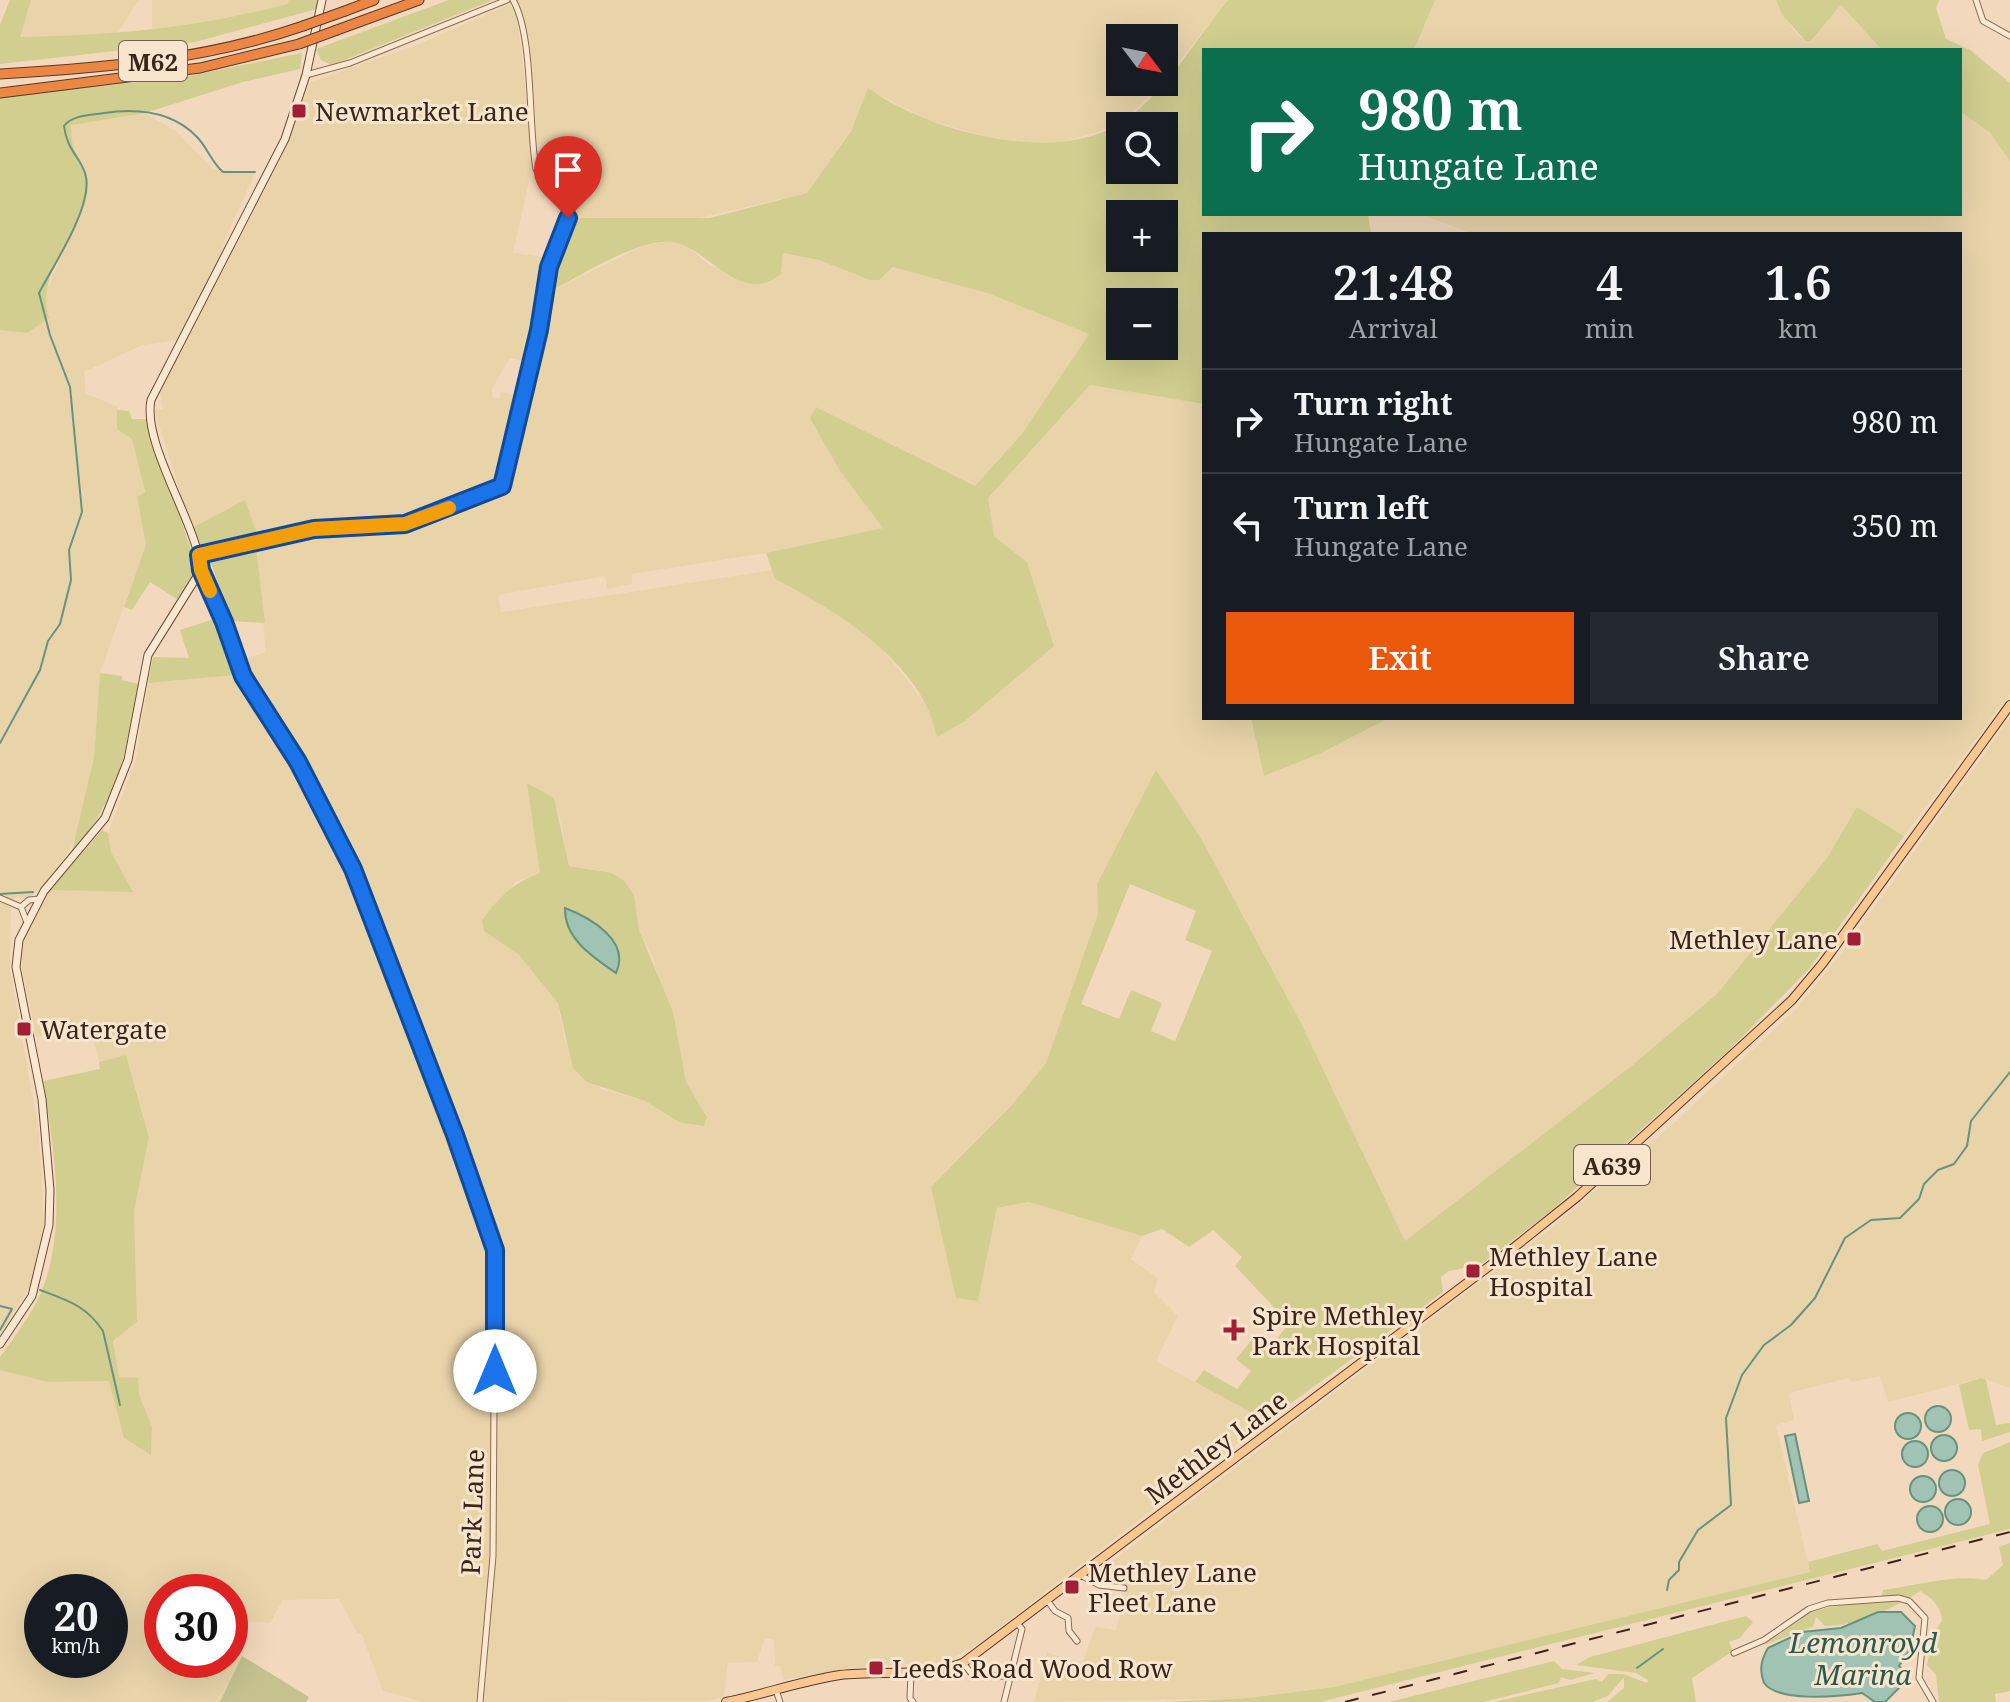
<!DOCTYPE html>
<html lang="en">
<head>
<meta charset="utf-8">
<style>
  body { margin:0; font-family:"Noto Serif",serif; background:#242831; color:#f1f3f6; height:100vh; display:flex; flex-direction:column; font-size:30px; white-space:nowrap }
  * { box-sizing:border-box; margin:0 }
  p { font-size:26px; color:#9ea1a6 }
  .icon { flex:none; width:44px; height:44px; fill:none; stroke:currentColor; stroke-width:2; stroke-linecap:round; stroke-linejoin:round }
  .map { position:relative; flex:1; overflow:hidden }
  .drawer { position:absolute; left:1202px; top:232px; width:760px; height:488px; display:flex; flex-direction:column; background:#171b24; border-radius:0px; box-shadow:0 8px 32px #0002 }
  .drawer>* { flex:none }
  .hud { position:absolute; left:1202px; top:48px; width:760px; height:168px; border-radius:0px; box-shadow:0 8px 32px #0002; background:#0b6e4f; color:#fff; overflow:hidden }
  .needle { width:52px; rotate:122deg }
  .fabs { position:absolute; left:1106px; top:24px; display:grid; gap:16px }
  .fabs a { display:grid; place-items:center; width:72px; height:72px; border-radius:0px; background:#171b24; box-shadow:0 8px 32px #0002; font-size:40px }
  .speed { position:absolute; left:24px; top:1574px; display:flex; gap:16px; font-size:40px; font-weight:700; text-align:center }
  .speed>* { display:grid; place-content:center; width:104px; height:104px; border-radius:50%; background:#171b24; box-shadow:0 8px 32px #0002; line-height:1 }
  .speed small { font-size:20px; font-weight:400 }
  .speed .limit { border:12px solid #d22; background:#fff; color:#111 }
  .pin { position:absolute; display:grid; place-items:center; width:68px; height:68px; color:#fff; margin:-82px -34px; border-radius:50% 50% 50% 0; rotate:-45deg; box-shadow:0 0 8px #0007 }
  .pin .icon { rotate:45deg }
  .me { position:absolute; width:88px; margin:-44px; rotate:0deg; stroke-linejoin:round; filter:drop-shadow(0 0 6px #0008) }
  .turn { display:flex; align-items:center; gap:28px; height:168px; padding:0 24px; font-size:36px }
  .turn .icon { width:104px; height:104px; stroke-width:2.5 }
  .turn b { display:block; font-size:56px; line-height:68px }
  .eta { display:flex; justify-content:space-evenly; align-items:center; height:136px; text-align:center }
  .eta b { font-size:48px; font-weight:600; line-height:56px }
  .cta { display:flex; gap:16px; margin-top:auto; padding:16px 24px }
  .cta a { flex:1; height:92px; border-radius:0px; background:#ea580c; color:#fff; font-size:32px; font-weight:600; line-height:92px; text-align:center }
  .cta a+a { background:#242831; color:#f1f3f6 }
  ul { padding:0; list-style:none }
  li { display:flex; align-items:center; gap:24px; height:104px; padding:0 24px; border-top:2px solid #363941 }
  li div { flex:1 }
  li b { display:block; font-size:30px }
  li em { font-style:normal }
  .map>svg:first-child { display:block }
  .farmland { fill:#e9d4aa; fill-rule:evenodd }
  .green { fill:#d1ce90; fill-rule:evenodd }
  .cemetery { fill:#c5c290 }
  .water { fill:#a1c3b3; stroke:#689280; stroke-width:2 }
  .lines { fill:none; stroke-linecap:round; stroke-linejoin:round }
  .stream { stroke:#689280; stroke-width:2 }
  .minor-casing { stroke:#8c6954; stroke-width:7 }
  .secondary-casing { stroke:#6e4a38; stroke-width:9 }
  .primary-casing { stroke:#593829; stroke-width:10 }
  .motorway-casing { stroke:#593829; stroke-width:11 }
  .minor { stroke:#fce8d1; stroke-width:5 }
  .secondary { stroke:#fce8d1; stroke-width:7 }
  .primary { stroke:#fac790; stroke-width:8 }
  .motorway { stroke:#ec8644; stroke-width:9 }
  .rail { stroke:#3a241b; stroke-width:2; stroke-dasharray:14 14; stroke-linecap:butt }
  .motorway-bridge-casing { stroke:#593829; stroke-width:11; stroke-linecap:butt }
  .motorway-bridge { stroke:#ec8644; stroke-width:9 }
  .route-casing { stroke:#114b97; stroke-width:20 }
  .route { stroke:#1a73e8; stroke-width:14 }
  .slow { stroke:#f59e0b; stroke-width:14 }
  .poi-dot { fill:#a11e35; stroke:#f9e5cd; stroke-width:3 }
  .labels { text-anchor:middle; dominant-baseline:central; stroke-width:6; stroke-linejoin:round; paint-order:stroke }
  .shield { fill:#f9e5cd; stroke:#735e50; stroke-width:2 }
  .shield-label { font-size:24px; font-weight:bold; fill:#3a241b }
  .poi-label { font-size:26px; fill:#3a241b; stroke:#f9e5cd; text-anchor:start }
  .street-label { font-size:26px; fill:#3a241b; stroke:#f9e5cd }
  .water-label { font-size:28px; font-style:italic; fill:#285b4f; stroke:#f9e5cd }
</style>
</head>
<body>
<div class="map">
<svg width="2010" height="1702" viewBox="0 0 2010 1702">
  <rect width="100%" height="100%" fill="#f2d9bd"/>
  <path class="farmland" d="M31,0h108l-22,34 -98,3z
    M152,0h137l-2,4 -70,18 -65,10z
    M517,0h711l-64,81v-43h-44v44h43l-39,39 -24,10 -38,11 -38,1 -38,-6 -58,-17 -60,-31 -17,41 -44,63 -116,27 -120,-2 -1,-26h24l2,-44 -60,-4 -1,-35z
    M1435,0h341l6,15 18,22 12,4 29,-36 41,45h-468z
    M508,5l7,4 4,23 13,112 -2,33 -17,76 30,4 -2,8 5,1 -20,96 -16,-4 -18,31v7l7,3 2,-7 17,4 -19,88 -100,35 -98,5 -44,10 -12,-33 -53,27 -38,-118 9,-1 -3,-17 119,-229 31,-81 107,-37z
    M1960,111l30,22 20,28v533l-106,142 -47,-29 -30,51 -110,136 -87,73 -225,174 -104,-218 -99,-183 -46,-69 -59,113 1,30 -52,149 -35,43 -33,195 19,-93 32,-6 113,34 -11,23 27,19 -4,14 24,24 -22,45 111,60 -289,223 -32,18 -95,6 -68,12 -2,-14h-6l-1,-26 -9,-2 -8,24 -29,1 -4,34 -17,4 -283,1 -41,-11 -22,-58h-4l-18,-34 -56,1 -13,23 -26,-2 -2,35 -22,46h-220v-332l48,12 62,-1 14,57 27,16 1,-27 -13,-33 -1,-15 -19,-2 -6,-37 24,-18 -3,-111 15,-74 -6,-24 -17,-58 -27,7 -8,-34 -55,9 -15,-72 3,-32 22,-38 8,-5 78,1 -21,-39 -3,-19 28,-74 12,-76 86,-8v-13l32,-10 -10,-104 54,-12 87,-5 27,-8 83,-36 40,-194 96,-47 27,-5 17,5 23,19 62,17 9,-9 2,-20 36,7 51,20h9l14,-13 97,27 99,40 -68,101 -46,51 -159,-79 24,64 44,57 -118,25 -134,21v10l-25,5 -2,-13 -107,19 3,17 271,-42 3,9 57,30 48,37 52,66 5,24 90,-174 -33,-26 -7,-38 103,-113 114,19v314h47l13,58 55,-22 70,-36h571v-484h-486l-54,-20h540zM528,784l30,25 11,57 24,3 41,26 5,35 14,28 33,124 21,34 -28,6 -34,-21 -44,-12 -37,-50 -6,-36 -22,-31 -35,-33 -17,-8 31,-49 25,-9zM42,1592h68v68h-68zM162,1592h68v68h-68z
    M145,113l32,19 36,37 42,4 -28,62 -11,35 -36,70 -37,5 -59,27 2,22 31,12 1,23 14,9 13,55 -8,5 9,47 -46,128 -6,84 -14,66 -10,27 -29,37 -9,9 -17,2 -4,4 -1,68 29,163 5,89 -13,63 -31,49v-1004l27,3 18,-25 2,-19 40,-92 -9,-38 -8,-14v-20z
    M2010,718v670l-29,-10 -93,24 -8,-26 -28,6 -2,-4 -61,15 5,27 -18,5 34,147 -476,115 -86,11 -214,4 13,-50 35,12 13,-37 21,3 10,-44 -36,-8 464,-352 120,-103 121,-113 47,-58z"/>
  <path class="green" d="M10,0h21l-11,37c98,-2 171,-8 267,-33l2,-4h30l-2,9 -122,33 -195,22v-39z
    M449,0h44l-161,65 -11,-5 -5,-11z
    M1228,0h207l-21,50h-210v164h164l3,20h-167v170l-114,-19 -102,113 6,38 33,26 27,84 -89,75 -28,16c-14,-74 -100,-126 -162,-158l-9,-26 117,-25 -43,-57 -30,-53 6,-11 159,79 46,-51 68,-101 -99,-40 -97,-27 -14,13h-9l-51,-20 -36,-7 -2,21c-41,34 -73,-28 -109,-32 -34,-4 -95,36 -125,51l5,-28 19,-47h139l97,-25 44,-62 17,-43c61,44 189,79 256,33 43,-30 71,-81 104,-121zM1120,126h44v44h-44zM1120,214h44v44h-44zM1120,302h44v44h-44z
    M1776,0h163l-3,8 10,31 24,11 40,33v78l-20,-28 -30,-22v-61h-78l-41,-45 -30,36h-5l-24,-26z
    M302,53l-2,16 -57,13 -98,31 -74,12c-2,34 21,40 16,70 -7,40 -53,80 -38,123l-22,15 -27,-3v-233l184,-20z
    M117,410l12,1 3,8h15l48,143 -1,12 -17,25 -27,-17 -18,28 -8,-3 22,-62 -9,-48 8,-5 -13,-53 -15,-10z
    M245,500l12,34 -54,16 -11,-22z
    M256,548l9,75 -35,-2 -20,-62z
    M217,618l17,44 1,13 -87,8 5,-26 36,1 -9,-28z
    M100,673l22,3v4l16,4c-11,67 -19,115 -66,167l22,-94z
    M1251,718h138l-70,36 -55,22z
    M1156,770l46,70 99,183 104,218 225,-174 87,-73 110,-136 30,-51 47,29 -95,133 -81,82 -177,160 -71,54 -31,6 -8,6 2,15 -176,129 -72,-39 9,-12 33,19 14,-18 -15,-12 19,-23 16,11 18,-24 -54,-57 7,-9 -29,-27 -24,17 -27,-18 -20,7 -113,-34 -32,6 -19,93 -22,-3 -25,-111 80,-81 35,-43 52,-149 -1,-30zM1130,884l66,27 -11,29 27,11 -37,90 -24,-10 11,-28 -31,-13 -12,29 -38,-15z
    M527,783l27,15 15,68 43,7 12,8 10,14 5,35 34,82 13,70 21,35 -3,9 -25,-4 -34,-21 -58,-19 -14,-14 -15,-65 -39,-48 -35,-24 -2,-11c17,-23 31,-37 58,-47z
    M102,830l6,3 3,19 22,40 -79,-2 -8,5z
    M126,1055l23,82 -15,74 3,111 -24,19 6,36 19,1 1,16 13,33 -1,28 -27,-17 -15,-57 -61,1 -48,-12v-13c14,-20 30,-40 40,-62 28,-64 14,-148 3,-214l57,-12 -1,-7z
    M1981,1378l5,2 10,45 14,-2v9l-28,9 -1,-12 -12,1 -10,-45z
    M2010,1442v87l-690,173h-155l83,-4 86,-11 476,-115 -2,-10 69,-18 5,7 108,-27 -12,-59 5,-12z
    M2010,1543v148l-15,3 1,8h-57l-3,-27 -9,-10 6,-31 9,-13c-1,-15 -9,-22 -22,-30 -23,16 -67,36 -95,35l-9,-9 -3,10 -51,19 51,-36 68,-10 2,-10c31,-4 74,-16 103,-10l17,-15 -4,-18z
    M1746,1616l7,6 -13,16 -11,4 4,9 -41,27 4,24h-89l17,-14v-11l-16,19 -16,6h-99l103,-23 6,3 6,-8h15l24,9 1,-3 -12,-7 -60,-8 14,-8z
    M1554,1661l8,8 33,4 -25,7 -9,-3 -2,6 -75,19h-95z"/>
  <path class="cemetery" d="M242,1656l67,41 -3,5h-86z"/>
  <path class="water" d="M565,908c26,10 66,33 51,65 -23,-16 -52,-34 -51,-65z
    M1925 1419a13 13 0 1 1 26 0a13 13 0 1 1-26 0Z
    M1895 1426a13 13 0 1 1 26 0a13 13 0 1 1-26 0Z
    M1795,1434l14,67 -10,2 -14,-67z
    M1931 1448a13 13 0 1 1 26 0a13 13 0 1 1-26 0Z
    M1902 1454a13 13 0 1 1 26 0a13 13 0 1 1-26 0Z
    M1939 1483a13 13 0 1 1 26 0a13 13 0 1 1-26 0Z
    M1910 1489a13 13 0 1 1 26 0a13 13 0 1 1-26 0Z
    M1945 1512a13 13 0 1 1 26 0a13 13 0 1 1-26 0Z
    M1917 1519a13 13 0 1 1 26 0a13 13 0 1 1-26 0Z
    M1878,1612h23l14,14 -5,24 -11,16 4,4 4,-1 1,10 -23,23h-10l-13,-9c-26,4 -84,9 -98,-10 -5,-13 -3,-23 4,-35l34,-16 39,-4z"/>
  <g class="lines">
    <path class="stream" d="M0,743l40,-73 8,-29 12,-17 11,-44 -2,-30 13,-38 -12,-125 -20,-52 -11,-42c14,-27 53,-85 47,-116 -3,-18 -19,-25 -22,-51 8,-11 27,-11 40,-13 34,-5 68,-2 93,24 10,10 15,26 26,35h32
      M0,894l33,-2
      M40,1290c26,10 46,15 63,41l17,74
      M0,1306l12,3 -12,21
      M1667,1590l2,-10 10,-10v-8l19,-32 33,-25 -5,-87 16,-43 22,-30 27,-20 24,-27 30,-60 26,-18 29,-2 19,-19 5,-15 14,-14 16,-6 13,-18 4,-25 39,-49
      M1637,1668l26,-19"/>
    <g class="minor-casing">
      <path id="minor" d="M1976,0l7,21 27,15
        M306,75l44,-12 157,-63
        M199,555l115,-26 91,-5 97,-38 37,-156 10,-63 19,-49 -2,-33 -26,-9 -4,-7c-8,-42 -2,-133 -23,-169
        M201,571l23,51 19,54 55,86 55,107 102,266 40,115 -2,306 -13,146
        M0,898l21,9 8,-7 10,-1
        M21,907l5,13
        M1080,1575l19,10 25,3
        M1047,1600l8,11 13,7 1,13 8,10
        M1734,1653l30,-13 45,-31 19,-6 70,-5 11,3 16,17 -6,60 14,24
        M963,1663l8,10 40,4
        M911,1673l-1,25 3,4
        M776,1690l4,12
        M1004,1702l18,-73 -5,-6"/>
    </g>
    <g class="secondary-casing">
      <path id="secondary" d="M0,1344l32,-48 17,-71 1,-35 -8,-91 -26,-132 3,-27 25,-49 61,-73 23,-58 20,-105 53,-85c-4,-47 -59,-125 -50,-170l134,-261 21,-64 16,-75"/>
    </g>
    <g class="primary-casing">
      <path id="primary" d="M726,1702c39,-8 75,-21 114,-27 41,-5 84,3 123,-12l549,-414 65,-52 215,-197 31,-37 187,-258"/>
    </g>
    <g class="motorway-casing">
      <path id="motorway" d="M345,11l29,-11
        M337,30l82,-30
        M0,74c103,-6 205,-14 303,-48
        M0,93l200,-25 99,-24"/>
    </g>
    <use href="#minor" class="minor"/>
    <use href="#secondary" class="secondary"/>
    <use href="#primary" class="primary"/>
    <use href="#motorway" class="motorway"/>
    <path class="rail" d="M1345,1702l665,-170"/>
    <g class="motorway-bridge-casing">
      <path id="motorway-bridge" d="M303,26l42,-15
        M299,44l38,-14"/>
    </g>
    <use href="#motorway-bridge" class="motorway-bridge"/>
  </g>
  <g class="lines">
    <g class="route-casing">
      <path id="route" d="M495,1371v-121l-40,-115 -102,-266 -55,-107 -55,-86 -19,-54 -23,-52 -2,-15 115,-26 91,-5 97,-38 37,-156 10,-63 19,-49"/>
    </g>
    <use href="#route" class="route"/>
    <path class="slow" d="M210,591l-9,-21 -2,-15 115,-26 91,-5 44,-16"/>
  </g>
  <g class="poi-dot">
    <rect x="291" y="103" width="16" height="16" rx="4"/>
    <rect x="1846" y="931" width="16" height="16" rx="4"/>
    <rect x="16" y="1021" width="16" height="16" rx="4"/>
    <rect x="1465" y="1263" width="16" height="16" rx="4"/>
    <path d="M1230 1318h8v8h8v8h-8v8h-8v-8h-8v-8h8z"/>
    <rect x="1064" y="1579" width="16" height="16" rx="4"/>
    <rect x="868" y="1660" width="16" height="16" rx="4"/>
  </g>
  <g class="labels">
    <g class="shield">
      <rect x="119" y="41" width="68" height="40" rx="6"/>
      <rect x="1574" y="1145" width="76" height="40" rx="6"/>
    </g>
    <g class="shield-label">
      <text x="153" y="61">M62</text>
      <text x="1612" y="1165">A639</text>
    </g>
    <g class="poi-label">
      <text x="315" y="111">Newmarket Lane</text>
      <text x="1838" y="939" text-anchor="end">Methley Lane</text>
      <text x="40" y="1029">Watergate</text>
      <text x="1489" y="1256">Methley Lane<tspan x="1489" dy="30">Hospital</tspan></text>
      <text x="1252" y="1315">Spire Methley<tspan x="1252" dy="30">Park Hospital</tspan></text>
      <text x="1088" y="1572">Methley Lane<tspan x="1088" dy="30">Fleet Lane</tspan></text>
      <text x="892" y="1668">Leeds Road Wood Row</text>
    </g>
    <g class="street-label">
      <text transform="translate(1216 1447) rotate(-37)">Methley Lane</text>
      <text transform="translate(472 1512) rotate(-88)">Park Lane</text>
    </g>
    <g class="water-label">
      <text x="1863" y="1642">Lemonroyd<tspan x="1863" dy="32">Marina</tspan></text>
    </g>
  </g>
</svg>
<div class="fabs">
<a><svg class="needle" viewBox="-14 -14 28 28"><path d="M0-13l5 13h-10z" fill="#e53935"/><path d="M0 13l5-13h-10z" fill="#9ea1a6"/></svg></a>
<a><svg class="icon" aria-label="search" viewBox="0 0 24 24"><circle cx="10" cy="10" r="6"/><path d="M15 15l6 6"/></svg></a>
<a>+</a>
<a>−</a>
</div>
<div class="speed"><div>20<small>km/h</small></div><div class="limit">30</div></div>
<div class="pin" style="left:568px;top:218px;background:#d93025"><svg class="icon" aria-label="arrive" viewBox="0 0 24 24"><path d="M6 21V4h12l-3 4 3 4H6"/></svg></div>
<svg class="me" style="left:495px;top:1371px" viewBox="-20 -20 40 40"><circle r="19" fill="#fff"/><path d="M0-13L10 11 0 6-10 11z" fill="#1a73e8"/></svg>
<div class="hud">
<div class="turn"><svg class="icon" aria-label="right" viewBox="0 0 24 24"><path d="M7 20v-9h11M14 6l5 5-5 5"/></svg><div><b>980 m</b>Hungate Lane</div></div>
</div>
<section class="drawer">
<div class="eta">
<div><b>21:48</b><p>Arrival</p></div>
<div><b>4</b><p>min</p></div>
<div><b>1.6</b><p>km</p></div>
</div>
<ul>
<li><svg class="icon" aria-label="right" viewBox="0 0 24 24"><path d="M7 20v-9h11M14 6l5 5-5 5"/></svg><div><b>Turn right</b><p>Hungate Lane</p></div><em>980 m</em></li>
<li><svg class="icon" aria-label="left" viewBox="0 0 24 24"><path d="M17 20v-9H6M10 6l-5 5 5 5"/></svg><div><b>Turn left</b><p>Hungate Lane</p></div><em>350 m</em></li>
</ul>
<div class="cta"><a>Exit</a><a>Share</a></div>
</section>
</div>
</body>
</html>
